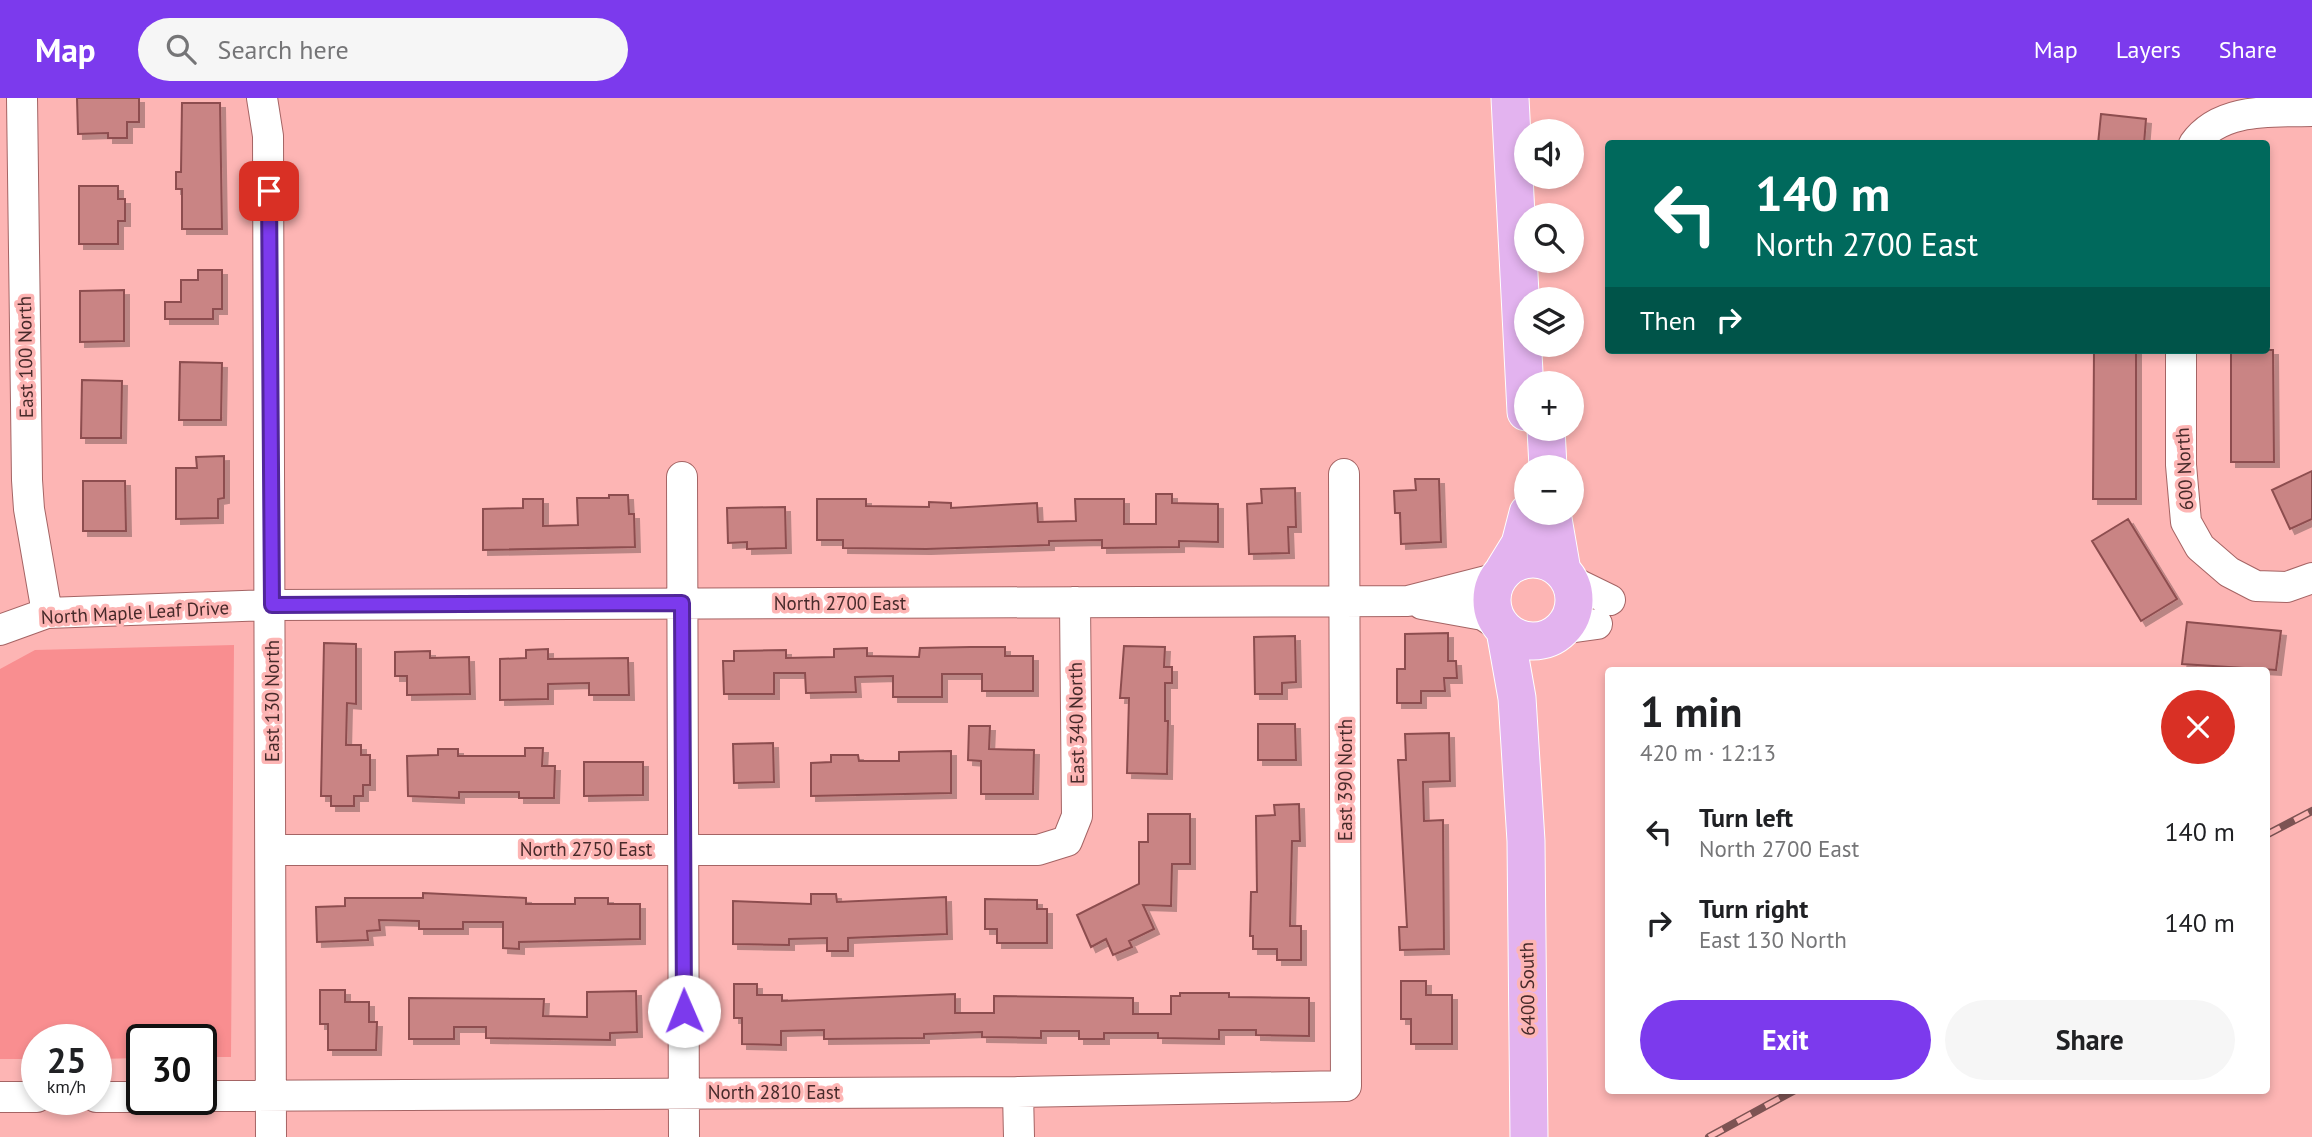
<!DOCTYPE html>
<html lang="en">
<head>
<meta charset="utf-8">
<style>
  body { margin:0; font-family:"PT Sans",sans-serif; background:#f6f6f6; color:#202124; height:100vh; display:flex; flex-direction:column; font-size:26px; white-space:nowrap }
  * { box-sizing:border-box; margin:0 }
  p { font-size:23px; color:#757577 }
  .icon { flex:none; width:38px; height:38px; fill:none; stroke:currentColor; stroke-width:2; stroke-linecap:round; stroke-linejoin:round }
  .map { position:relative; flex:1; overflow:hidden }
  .sheet { position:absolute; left:1605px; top:569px; width:665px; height:427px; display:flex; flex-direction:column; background:#fff; border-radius:7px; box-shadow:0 4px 10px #0003 }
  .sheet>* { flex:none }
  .guide { position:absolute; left:1605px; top:42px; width:665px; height:214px; border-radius:7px; box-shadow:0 4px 10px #0003; background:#00695c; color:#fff; overflow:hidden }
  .buttons { position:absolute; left:1514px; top:21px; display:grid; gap:14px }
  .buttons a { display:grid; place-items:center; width:70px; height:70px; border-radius:50%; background:#fff; box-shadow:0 4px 10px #0003; font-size:35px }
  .speed { position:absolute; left:21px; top:926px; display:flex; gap:14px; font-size:35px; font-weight:700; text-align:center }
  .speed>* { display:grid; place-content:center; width:91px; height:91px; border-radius:50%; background:#fff; box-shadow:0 4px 10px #0003; line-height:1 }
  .speed small { font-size:18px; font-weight:400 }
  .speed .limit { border:4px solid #111; border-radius:10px; background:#fff; color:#111 }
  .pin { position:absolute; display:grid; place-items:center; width:60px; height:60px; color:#fff; margin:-30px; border-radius:14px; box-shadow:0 4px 10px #0006 }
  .me { position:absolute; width:77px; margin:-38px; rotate:359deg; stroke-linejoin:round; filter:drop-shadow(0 0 5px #0008) }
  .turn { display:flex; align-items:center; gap:24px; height:147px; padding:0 35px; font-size:32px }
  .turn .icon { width:91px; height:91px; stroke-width:2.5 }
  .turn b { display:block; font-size:49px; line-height:60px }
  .then { display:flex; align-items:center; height:66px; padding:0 35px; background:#0003; gap:14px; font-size:26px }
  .round { display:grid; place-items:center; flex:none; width:74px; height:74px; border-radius:37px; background:#f6f6f6 }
  .head { display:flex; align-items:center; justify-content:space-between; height:119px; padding:0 35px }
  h1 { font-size:42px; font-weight:700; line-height:52px }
  .cta { display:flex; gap:14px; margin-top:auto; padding:14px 35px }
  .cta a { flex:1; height:80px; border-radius:42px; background:#7c3aed; color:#fff; font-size:28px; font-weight:700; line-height:80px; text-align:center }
  .cta a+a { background:#f6f6f6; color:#202124 }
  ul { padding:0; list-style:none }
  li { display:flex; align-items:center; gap:21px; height:91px; padding:0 35px }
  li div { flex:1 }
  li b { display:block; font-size:26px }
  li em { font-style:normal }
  header { display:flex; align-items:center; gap:42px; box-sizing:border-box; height:98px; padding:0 35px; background:#7c3aed; color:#fff }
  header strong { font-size:33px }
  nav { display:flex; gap:38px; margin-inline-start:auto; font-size:24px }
  .search { width:490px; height:63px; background:#f6f6f6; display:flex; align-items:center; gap:18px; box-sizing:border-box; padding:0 24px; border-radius:38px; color:#757577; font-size:26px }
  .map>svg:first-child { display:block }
  .green { fill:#f98e90 }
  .building { fill:#c98484; stroke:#8d4e4f; stroke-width:2; filter:url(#shadow) }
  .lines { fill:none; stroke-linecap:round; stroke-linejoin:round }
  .minor-casing { stroke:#a56464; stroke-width:32 }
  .major-casing { stroke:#fff; stroke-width:39 }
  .minor { stroke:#fff; stroke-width:30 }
  .major { stroke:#e3b3ef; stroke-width:37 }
  .rail-casing { stroke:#7d5353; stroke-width:8 }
  .rail { stroke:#fdb5b4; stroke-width:5; stroke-dasharray:16; stroke-linecap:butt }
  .route-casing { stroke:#51269a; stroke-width:18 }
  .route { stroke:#7c3aed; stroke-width:12 }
  .labels { text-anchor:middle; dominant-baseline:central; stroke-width:7; stroke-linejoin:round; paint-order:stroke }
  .street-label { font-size:19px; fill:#472a2a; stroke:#fdb5b4 }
</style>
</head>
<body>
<header>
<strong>Map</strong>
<div class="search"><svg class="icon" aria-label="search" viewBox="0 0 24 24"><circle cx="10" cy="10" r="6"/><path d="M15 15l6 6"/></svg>Search here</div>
<nav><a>Map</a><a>Layers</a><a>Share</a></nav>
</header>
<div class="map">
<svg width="2312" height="1039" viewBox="0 0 2312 1039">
  <defs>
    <filter id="shadow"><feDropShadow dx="5" dy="5" stdDeviation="0" flood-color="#0004"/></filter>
  </defs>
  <rect width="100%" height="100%" fill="#fdb5b4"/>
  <path class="green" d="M234,547l-3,412h-30v-17h-59v18l-46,1v-19h-59v19h-37v-390l35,-19z"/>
  <path class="building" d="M77,0h62v24h-12v16h-19v-5l-30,1z
    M182,5h38l2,126h-40v-40h-6v-17h5z
    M2101,16l45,5 -2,25h-46z
    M79,88h39v13h7v22h-7v23h-39z
    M198,172h24v39h-9v10h-48v-17h16v-22h17z
    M124,192v51l-44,1v-51z
    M2094,252h42v149h-43z
    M2231,252h42l1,112h-43z
    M180,264l42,1 -1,57h-42z
    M82,282l40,1 -1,57h-40z
    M224,358v42l-6,1v19l-42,1v-51h21l-1,-11z
    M2312,373v48l-22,10 -18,-39z
    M1415,381h24l2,63 -40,2 -1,-31h-5l-1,-22 22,-1z
    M83,383h42l1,50h-43z
    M1295,390l1,39h-8l1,26 -40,1 -2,-50 15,-1 -1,-14z
    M1156,396h16v9l46,1v38l-39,-1v6l-77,1v-8l-53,1v4l-123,4 -83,-1v-8h-26v-41h49v7l63,1v-5l22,1v5l86,-5 1,19 38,-1 -1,-22h49v25h32z
    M609,397h19l1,19h5l1,33 -152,3v-41l40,-1v-9h20v27l35,-1 -1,-27h32z
    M785,409l1,41 -39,1v-7l-19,1 -1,-35z
    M2128,421l49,80 -36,22 -49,-80z
    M2187,524l94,9 -5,39 -94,-6z
    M1448,535v28h8l1,17h-13l1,13h-24v12h-24v-34h8v-35z
    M1295,538l1,46 -14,1v11h-27l-1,-57z
    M324,545l32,1v60l-9,-1 -1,42h15v10h9v30h-7v11h-9v10h-23v-10h-10z
    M1124,548l41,1 -1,20h8v16h-7v38h3l-1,53 -40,-1 2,-75h-9z
    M970,549h35v9h28v35h-51v-17h-40v23h-49v-21l-38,1 1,15 -50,1 -1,-20h-31v21h-50l-1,-33h11v-10l52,-1v8l48,-1v-8l33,-1v8l52,1 1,-9z
    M548,551v10l80,-1 1,37h-40v-12l-41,1v15l-48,1v-41l26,-1v-8z
    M430,553v7l39,-1 1,37 -63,1v-19h-12v-24z
    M1258,626h37l1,36h-38z
    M969,628h21l-1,23 45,1 -1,44h-52v-33l-13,-1z
    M1449,635l1,48 -27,1 1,39 19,-1 1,129 -44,1 -1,-23h8l-9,-167h8l-1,-26z
    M773,645l1,39 -40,1 -1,-39z
    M525,650h18l-1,18h13l-1,32h-35v-6h-60v6l-51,-2 -1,-40 31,-1v-6h20v7h67z
    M951,653v42l-140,3v-33l20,-1v-7h27l1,6h40v-9z
    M584,664h59v33l-59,1z
    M1299,706l1,37h-8l-2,85h11v34h-24v-11h-24v-13h-3l1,-44h6l-1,-76 19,-1 -1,-10z
    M1148,716h42v50h-18l-1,42 -28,-1 11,24 -25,12 3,6 -19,8 -7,-16 -15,8 -14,-32 62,-31v-42h9z
    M423,795l103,5v6h49v-6h33v6h32v35l-121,3v7l-16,-1v-26h-40v7h-44v-8l-40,-1 1,10 -13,1 1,9 -51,2 -1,-35 29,-1v-8h78z
    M811,796h25l1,8 109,-5 1,37 -99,4v13h-21v-13l-38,1v6l-56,-1v-43l78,3z
    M985,801l52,1v9h10v34h-50v-14h-12z
    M1401,883h25v14h26v49h-41v-25h-10z
    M734,886h23v11h25v6l173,-7v19h39v-17l139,2v16h38v-18h9v-3h49v4l80,1v38l-53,-1v-5h-37v9l-61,-1v-5h-54v6h-25v-8h-38v7l-59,-1v-5l-58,2v4l-100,1v-9l-43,1v14l-39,-1v-26h-8z
    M320,892h25v12h24v20h8l-1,28h-48v-26h-8z
    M636,893l1,41 -27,1v7l-124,-2v-11h-32v12h-45v-41l135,1 -1,17 44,1v-25z"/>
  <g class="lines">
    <g class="minor-casing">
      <path id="minor" d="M22,0l5,382 2,29 18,104
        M262,0l6,38 3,1001
        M2194,46c26,-37 79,-32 118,-33
        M2181,252v115l5,57 14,25 29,25 27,14 31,1 25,-9
        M682,379l2,660
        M1569,482l41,20
        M1422,506l61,11 20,13
        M1561,531l36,-5
        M0,532l47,-17 225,-8 1136,-4 90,-23
        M272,752h766l29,-9 10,-25 -2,-214
        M1018,994l1,45
        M201,998l817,-4 328,-6 -2,-612
        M0,999h37
        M96,999h46"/>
    </g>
    <g class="major-casing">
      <path id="major" d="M1510,0l16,314
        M1546,331l2,38
        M1552,415l10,58
        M1492 502a41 41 0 1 1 82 0a41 41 0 1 1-82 0Z
        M1504,472l16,-26 8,-31
        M1505,532l12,68 9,143 3,296"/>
    </g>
    <use href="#minor" class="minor"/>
    <use href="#major" class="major"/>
    <g class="rail-casing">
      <path id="rail" d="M2266,737l46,-24
        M1709,1039l86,-47"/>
    </g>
    <use href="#rail" class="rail"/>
  </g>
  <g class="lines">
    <g class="route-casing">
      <path id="route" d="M269,93l3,414 410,-2 2,408"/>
    </g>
    <use href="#route" class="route"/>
  </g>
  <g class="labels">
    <g class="street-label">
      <text transform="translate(25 259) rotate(-91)">East 100 North</text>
      <text transform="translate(2184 371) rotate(-93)">600 North</text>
      <text x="840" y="505">North 2700 East</text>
      <text transform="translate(135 514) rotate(-3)">North Maple Leaf Drive</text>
      <text transform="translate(272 603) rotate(-90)">East 130 North</text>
      <text transform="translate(1076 625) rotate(-91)">East 340 North</text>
      <text transform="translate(1345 682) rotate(-90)">East 390 North</text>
      <text x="586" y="751">North 2750 East</text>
      <text transform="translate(1527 891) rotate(-91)">6400 South</text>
      <text x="774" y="994">North 2810 East</text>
    </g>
  </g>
</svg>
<div class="buttons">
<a><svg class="icon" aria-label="sound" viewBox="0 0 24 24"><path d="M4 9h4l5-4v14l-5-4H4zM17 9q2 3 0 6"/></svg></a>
<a><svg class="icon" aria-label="search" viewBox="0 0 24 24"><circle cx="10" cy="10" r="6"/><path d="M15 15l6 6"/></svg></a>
<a><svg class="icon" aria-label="layers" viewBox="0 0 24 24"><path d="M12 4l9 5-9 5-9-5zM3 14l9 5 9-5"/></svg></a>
<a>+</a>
<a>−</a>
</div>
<div class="speed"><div>25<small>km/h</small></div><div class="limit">30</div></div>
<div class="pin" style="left:269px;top:93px;background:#d93025"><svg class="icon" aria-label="arrive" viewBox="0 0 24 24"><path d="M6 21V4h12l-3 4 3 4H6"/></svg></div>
<svg class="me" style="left:684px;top:913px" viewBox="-20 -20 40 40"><circle r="19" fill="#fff"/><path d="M0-13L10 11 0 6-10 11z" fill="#7c3aed"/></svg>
<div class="guide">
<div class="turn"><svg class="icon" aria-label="left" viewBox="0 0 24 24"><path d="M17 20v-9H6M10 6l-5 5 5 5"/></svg><div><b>140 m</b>North 2700 East</div></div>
<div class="then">Then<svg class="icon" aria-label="right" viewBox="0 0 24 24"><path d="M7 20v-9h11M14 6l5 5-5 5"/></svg></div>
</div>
<section class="sheet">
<div class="head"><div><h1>1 min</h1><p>420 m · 12:13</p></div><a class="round" style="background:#d93025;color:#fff"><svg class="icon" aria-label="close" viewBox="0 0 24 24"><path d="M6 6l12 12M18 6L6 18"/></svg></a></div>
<ul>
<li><svg class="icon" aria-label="left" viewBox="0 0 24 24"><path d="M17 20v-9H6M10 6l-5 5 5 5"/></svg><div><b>Turn left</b><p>North 2700 East</p></div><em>140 m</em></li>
<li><svg class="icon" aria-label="right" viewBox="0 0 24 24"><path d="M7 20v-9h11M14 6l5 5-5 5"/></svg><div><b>Turn right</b><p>East 130 North</p></div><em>140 m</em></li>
</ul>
<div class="cta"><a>Exit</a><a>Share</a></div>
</section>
</div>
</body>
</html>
